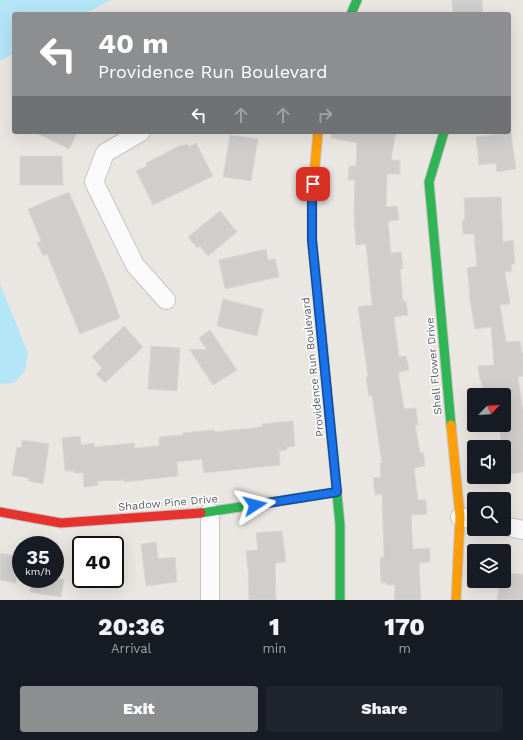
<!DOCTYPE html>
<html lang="en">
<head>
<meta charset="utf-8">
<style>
  body { margin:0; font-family:"Work Sans",sans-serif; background:#20242c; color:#f1f3f6; height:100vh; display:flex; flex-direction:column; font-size:15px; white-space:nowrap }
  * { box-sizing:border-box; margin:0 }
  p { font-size:13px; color:#9ea1a6 }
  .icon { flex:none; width:22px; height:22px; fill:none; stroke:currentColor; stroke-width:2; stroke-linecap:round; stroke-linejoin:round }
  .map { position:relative; height:600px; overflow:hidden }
  .panel { display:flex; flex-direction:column; background:#171b24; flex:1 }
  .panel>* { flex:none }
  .banner { position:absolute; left:12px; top:12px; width:499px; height:122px; border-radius:4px; box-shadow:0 4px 16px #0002; background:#8c8e8f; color:#fff; overflow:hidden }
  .needle { width:26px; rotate:65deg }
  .fabs { position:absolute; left:467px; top:388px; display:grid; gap:8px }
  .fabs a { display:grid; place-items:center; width:44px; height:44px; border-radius:4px; background:#171b24; box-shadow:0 4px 16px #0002; font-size:20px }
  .speed { position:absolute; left:12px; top:536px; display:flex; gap:8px; font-size:20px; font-weight:700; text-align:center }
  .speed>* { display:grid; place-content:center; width:52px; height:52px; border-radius:50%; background:#171b24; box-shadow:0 4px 16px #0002; line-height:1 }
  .speed small { font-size:10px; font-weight:400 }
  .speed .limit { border:2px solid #111; border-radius:6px; background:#fff; color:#111 }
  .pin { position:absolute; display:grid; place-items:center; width:34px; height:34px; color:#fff; margin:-17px; border-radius:8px; box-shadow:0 2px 6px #0006 }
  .me { position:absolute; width:44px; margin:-22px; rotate:81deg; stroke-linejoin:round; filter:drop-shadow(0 0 3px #0008) }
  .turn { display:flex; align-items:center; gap:14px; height:84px; padding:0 20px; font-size:18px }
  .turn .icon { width:52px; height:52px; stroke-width:2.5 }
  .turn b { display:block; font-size:28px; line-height:34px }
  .lanes { display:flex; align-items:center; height:38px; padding:0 20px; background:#0003; justify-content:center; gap:20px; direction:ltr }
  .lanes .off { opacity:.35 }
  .eta { display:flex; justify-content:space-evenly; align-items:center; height:68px; text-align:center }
  .eta b { font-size:24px; font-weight:800; line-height:28px }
  .cta { display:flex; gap:8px; margin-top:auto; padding:8px 20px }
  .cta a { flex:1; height:46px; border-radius:4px; background:#8c8e8f; color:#fff; font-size:16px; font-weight:800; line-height:46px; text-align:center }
  .cta a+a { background:#20242c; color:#f1f3f6 }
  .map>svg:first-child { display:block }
  .water { fill:#b4e6f7 }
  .building { fill:#d0cecc; stroke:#dad6d2 }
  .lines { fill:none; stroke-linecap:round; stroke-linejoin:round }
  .street-casing { stroke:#c6c6c5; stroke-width:20 }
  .fast-casing { stroke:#c5c5c4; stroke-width:11 }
  .slow-casing { stroke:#c5c5c4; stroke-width:11 }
  .jam-casing { stroke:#c5c5c4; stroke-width:11 }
  .street { stroke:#fcfbfb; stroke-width:18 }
  .fast { stroke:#30b455; stroke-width:9 }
  .slow { stroke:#ff9f0a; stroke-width:9 }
  .jam { stroke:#e5322d; stroke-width:9 }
  .route-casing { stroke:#114b97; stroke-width:10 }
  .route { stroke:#1a73e8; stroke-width:7 }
  .labels { text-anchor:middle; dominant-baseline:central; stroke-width:3; stroke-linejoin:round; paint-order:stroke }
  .street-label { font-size:11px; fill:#595e62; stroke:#fff }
</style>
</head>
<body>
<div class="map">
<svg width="523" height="600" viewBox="0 0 523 600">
  <rect width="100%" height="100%" fill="#eae7e3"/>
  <path class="water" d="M0,0h111l-26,14h-71v39l-14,8z
    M0,284l28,69 -3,18 -11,12 -14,1z"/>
  <path class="building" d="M452,0h30l1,14h-30z
    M35,132h34l7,3 -7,14z
    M331,132h65l-5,28h9v14h-13l-1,33 11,-1 2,14 -11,1 3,32 10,-1 2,17h-3l3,33 3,-1 2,14 -14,2 5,40 7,-1 3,14 -10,2v6l5,31 12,-1 2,17h-3l5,28 3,-1 2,14 -11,2 4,32h8l1,14 -16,1 2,34 17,-1v14l-11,1 2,37h-27l1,-15h-8l-1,-2h-5l-1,-26h4l-2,-63 -7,1 -2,-17 8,-1 -1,-14h2l-10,-67h-3l-3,-19 2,-1 -10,-69 14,-2 -6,-61 -10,1 -2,-28 1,-37h-7l1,-14h7l1,-23 -26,-5z
    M511,133l5,36 -19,3 -1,-9 -17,2 -3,-28z
    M230,135l28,4 -7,42 -28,-4z
    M196,143l17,33 -60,29 -17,-34 11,-5 -1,-3 35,-18 1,1 6,-2 1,3z
    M20,156h42l1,29h-43z
    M69,192l39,92 12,34 -40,16 -33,-80 -4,2 -6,-13 4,-2 -13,-32z
    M501,197l2,45 10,-2 2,24h-4l1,7 -7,1 5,32 -10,1 6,37 14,-1 2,12h1v23l-5,1 5,35v60l-19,3v-28h-2l-3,-22h5v-30h-20l-3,-15h-1l-2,-14 16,-1 -3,-38 -16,2 -6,-35 1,-1 -3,-25 10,-2 -3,-32h-11l-1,-14h3l-1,-22z
    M220,211l17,21 -29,24 -8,-10 -3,2 -9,-11z
    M266,249l2,11 7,-1 4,18 -54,12 -6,-29z
    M223,299l40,10 -6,27 -40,-10z
    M124,326l19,21 -38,36 -9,-9 6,-6 -10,-11z
    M210,330l27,40 -24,15 -24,-36 18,1 -8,-12z
    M151,346l29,2 -3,43 -29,-2z
    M293,421l2,25 -8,1v3l-8,1 1,14 -76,8 -2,-14 -25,3 1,14 -54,6v-2l-26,1v4l-14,2 -1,-14h-9v-2h-9l-3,-33 18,-2 1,9 13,-2v4l40,-4 1,5 24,-2v-9l24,-2v-2l31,-3v2l48,-5v-3z
    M22,440l27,4 -6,40 -14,-3v-3l-17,-3 5,-28 4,1z
    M282,531l4,31 -11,1 1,37h-27l-1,-22h1l-3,-27 12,-1 -2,-17z
    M156,542l2,17 17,-2 2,25 -31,4 -5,-42z
    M0,553l20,4 -4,26 -16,-3z
    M504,572l19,3v25h-26l3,-19h4z
    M32,579h32l-3,18 -31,-5z"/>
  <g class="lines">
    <g class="street-casing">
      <path id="street" d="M141,132l-36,21 -11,29 41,83 31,35
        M210,512v88
        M460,517l14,3
        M504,526l19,4"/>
    </g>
    <g class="fast-casing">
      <path id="fast" d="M351,14l6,-14
        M444,132l-15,50 22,243
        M321,327l19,198v75
        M201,513l136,-21"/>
    </g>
    <g class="slow-casing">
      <path id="slow" d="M318,132l-6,65v43l9,87
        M451,425l9,92 -4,83"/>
    </g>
    <g class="jam-casing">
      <path id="jam" d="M0,512l61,11 140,-10"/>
    </g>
    <use href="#street" class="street"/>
    <use href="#fast" class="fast"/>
    <use href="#slow" class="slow"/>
    <use href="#jam" class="jam"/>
  </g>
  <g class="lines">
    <g class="route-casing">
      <path id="route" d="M255,505l82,-13 -25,-252v-43l1,-13"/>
    </g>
    <use href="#route" class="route"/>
  </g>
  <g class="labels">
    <g class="street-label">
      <text transform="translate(434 366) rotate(-95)">Shell Flower Drive</text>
      <text transform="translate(313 367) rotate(-96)">Providence Run Boulevard</text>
      <text transform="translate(168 503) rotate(-5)">Shadow Pine Drive</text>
    </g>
  </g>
</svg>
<div class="fabs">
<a><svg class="needle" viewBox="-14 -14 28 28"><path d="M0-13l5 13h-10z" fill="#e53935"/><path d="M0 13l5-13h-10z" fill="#9ea1a6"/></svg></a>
<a><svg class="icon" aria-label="sound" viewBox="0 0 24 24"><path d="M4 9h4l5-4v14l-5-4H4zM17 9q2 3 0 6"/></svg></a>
<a><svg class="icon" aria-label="search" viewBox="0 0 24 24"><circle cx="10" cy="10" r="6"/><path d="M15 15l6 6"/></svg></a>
<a><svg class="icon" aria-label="layers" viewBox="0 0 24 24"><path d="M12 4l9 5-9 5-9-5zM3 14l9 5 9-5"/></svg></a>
</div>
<div class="speed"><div>35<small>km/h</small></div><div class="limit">40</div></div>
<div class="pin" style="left:313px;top:184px;background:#d93025"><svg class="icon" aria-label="arrive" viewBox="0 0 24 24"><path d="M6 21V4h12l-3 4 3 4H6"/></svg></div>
<svg class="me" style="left:255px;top:505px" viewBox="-20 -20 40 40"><path d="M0-17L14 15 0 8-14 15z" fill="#1a73e8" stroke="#fff" stroke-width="4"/></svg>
<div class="banner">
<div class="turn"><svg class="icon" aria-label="left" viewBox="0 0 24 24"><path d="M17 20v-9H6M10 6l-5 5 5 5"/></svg><div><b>40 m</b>Providence Run Boulevard</div></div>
<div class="lanes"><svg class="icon" aria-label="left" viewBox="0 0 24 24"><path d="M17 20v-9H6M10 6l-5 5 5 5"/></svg><svg class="icon off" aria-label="ahead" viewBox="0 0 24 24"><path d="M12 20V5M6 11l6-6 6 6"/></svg><svg class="icon off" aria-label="ahead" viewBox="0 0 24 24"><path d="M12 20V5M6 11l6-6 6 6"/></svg><svg class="icon off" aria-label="right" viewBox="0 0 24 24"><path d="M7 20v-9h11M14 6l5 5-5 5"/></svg></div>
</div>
</div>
<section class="panel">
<div class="eta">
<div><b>20:36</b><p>Arrival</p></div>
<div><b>1</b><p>min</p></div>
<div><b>170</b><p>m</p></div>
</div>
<div class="cta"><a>Exit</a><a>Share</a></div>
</section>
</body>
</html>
